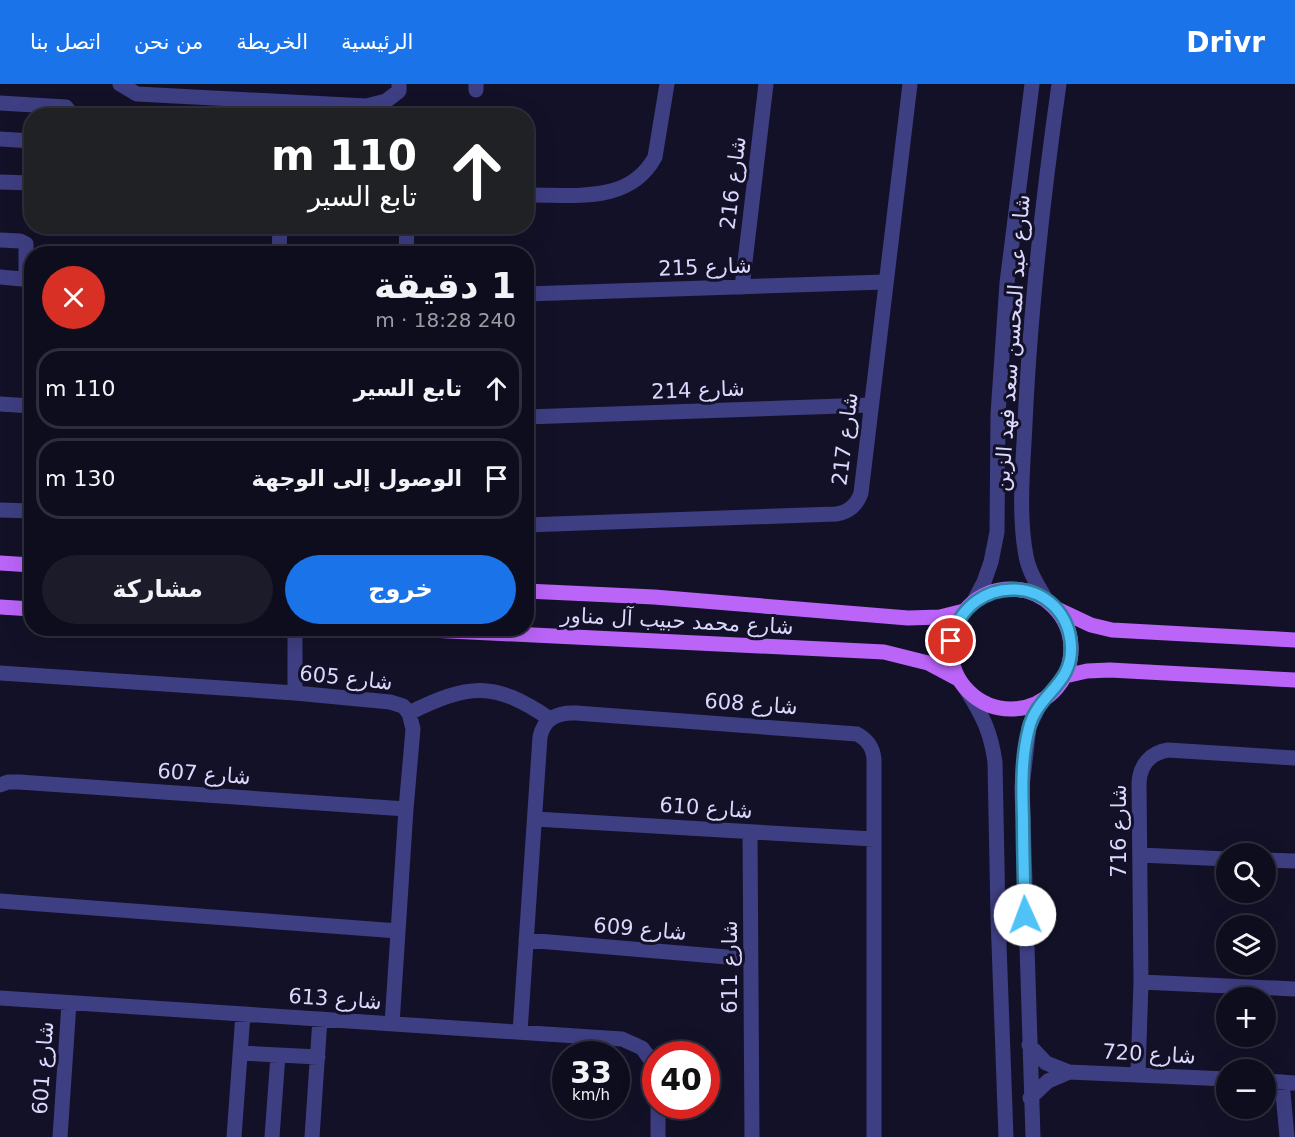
<!DOCTYPE html>
<html lang="ar">
<head>
<meta charset="utf-8">
<style>
  body { margin:0; font-family:"DejaVu Sans",Vazirmatn,sans-serif; background:#1c1b2a; color:#f1f3f6; direction:rtl; height:100vh; display:flex; flex-direction:column; font-size:22px; white-space:nowrap }
  * { box-sizing:border-box; margin:0 }
  p { font-size:20px; color:#9b9ca4 }
  .icon { flex:none; width:33px; height:33px; fill:none; stroke:currentColor; stroke-width:2; stroke-linecap:round; stroke-linejoin:round }
  .map { position:relative; flex:1; overflow:hidden; direction:ltr }
  .panel { position:absolute; left:24px; top:162px; width:510px; height:390px; display:flex; flex-direction:column; background:#0e0d1d; border-radius:24px; box-shadow:0 6px 24px #0002,0 0 0 2px #2e2d3b; direction:rtl }
  .panel>* { flex:none }
  .guide { position:absolute; left:24px; top:24px; width:510px; height:126px; border-radius:24px; box-shadow:0 6px 24px #0002,0 0 0 2px #2e2d3b; direction:rtl; background:#202124; color:#fff; overflow:hidden }
  .fabs { position:absolute; left:1216px; top:759px; display:grid; gap:12px }
  .fabs a { display:grid; place-items:center; width:60px; height:60px; border-radius:50%; background:#0e0d1d; box-shadow:0 6px 24px #0002,0 0 0 2px #2e2d3b; font-size:30px }
  .speed { position:absolute; left:552px; top:957px; display:flex; gap:12px; font-size:30px; font-weight:700; text-align:center }
  .speed>* { display:grid; place-content:center; width:78px; height:78px; border-radius:50%; background:#0e0d1d; box-shadow:0 6px 24px #0002,0 0 0 2px #2e2d3b; line-height:1 }
  .speed small { font-size:15px; font-weight:400 }
  .speed .limit { border:9px solid #d22; background:#fff; color:#111 }
  .pin { position:absolute; display:grid; place-items:center; width:51px; height:51px; color:#fff; margin:-26px; border:3px solid #fff; border-radius:50%; box-shadow:0 2px 6px #0007 }
  .me { position:absolute; width:66px; margin:-33px; rotate:358deg; stroke-linejoin:round; filter:drop-shadow(0 0 4px #0008) }
  .turn { display:flex; align-items:center; gap:21px; height:126px; padding:0 18px; font-size:27px }
  .turn .icon { width:78px; height:78px; stroke-width:2.5 }
  .turn b { display:block; font-size:42px; line-height:51px }
  .round { display:grid; place-items:center; flex:none; width:63px; height:63px; border-radius:32px; background:#1c1b2a }
  .summary { display:flex; align-items:center; justify-content:space-between; height:102px; padding:0 18px }
  h1 { font-size:36px; font-weight:600; line-height:45px }
  .primary-button { display:flex; gap:12px; margin-top:auto; padding:12px 18px }
  .primary-button a { flex:1; height:69px; border-radius:36px; background:#1a73e8; color:#fff; font-size:24px; font-weight:600; line-height:69px; text-align:center }
  .primary-button a+a { background:#1c1b2a; color:#f1f3f6 }
  ul { padding:0; list-style:none }
  li { display:flex; align-items:center; gap:18px; height:81px; margin:0 12px 9px; padding:0 6px; border:3px solid #2e2d3b; border-radius:24px }
  li div { flex:1 }
  li b { display:block; font-size:22px }
  li em { font-style:normal }
  header { display:flex; align-items:center; gap:36px; box-sizing:border-box; height:84px; padding:0 30px; background:#1a73e8; color:#fff }
  header strong { font-size:28px }
  nav { display:flex; gap:33px; margin-inline-start:auto; font-size:21px }
  .map>svg:first-child { display:block }
  .lines { fill:none; stroke-linecap:round; stroke-linejoin:round }
  .minor { stroke:#3e3e83; stroke-width:15 }
  .major { stroke:#ba64f8; stroke-width:15 }
  .route-casing { stroke:#337fa1; stroke-width:15 }
  .route { stroke:#4fc3f7; stroke-width:10 }
  .labels { text-anchor:middle; dominant-baseline:central; stroke-width:6; stroke-linejoin:round; paint-order:stroke }
  .street-label { font-size:21px; fill:#dbd8fd; stroke:#131127 }
</style>
</head>
<body>
<header>
<strong>Drivr</strong>
<nav><a>الرئيسية</a><a>الخريطة</a><a>من نحن</a><a>اتصل بنا</a></nav>
</header>
<div class="map">
<svg width="1295" height="1053" viewBox="0 0 1295 1053">
  <rect width="100%" height="100%" fill="#131127"/>
  <g class="lines">
    <path class="minor" d="M120,0l17,10 229,12 20,-5 13,-10v-7
      M476,6v-6
      M0,19l66,4 7,9
      M251,32v-16
      M0,55l32,2
      M0,98l32,1
      M526,111c47,-1 103,10 129,-38l12,-73
      M0,156l20,1 6,3v35
      M279,170l1,-28
      M406,170l1,-28
      M0,193l32,3
      M742,203l24,-203
      M526,210l359,-12
      M0,320l32,2
      M526,333l344,-12
      M0,426l32,1
      M526,441l310,-11c13,-2 21,-9 25,-21l49,-409
      M974,517l10,-19 7,-20 6,-30 1,-118 9,-131 25,-199
      M1047,517c-9,-15 -18,-29 -21,-45 -8,-43 -3,-89 -1,-132 5,-114 18,-227 34,-340
      M295,544v65
      M0,589l295,20 95,9 13,4 6,7 4,16 -7,80 -14,215
      M967,607c16,25 24,42 28,71l3,154 8,221
      M409,629c60,-29 84,-33 141,6
      M1295,674l-127,-8c-18,3 -28,15 -29,33l2,199 154,7
      M0,701l8,-3h11l387,27
      M535,735l338,20
      M750,748l2,305
      M1140,771l87,4
      M1266,776l29,1
      M0,817l398,30
      M526,856l225,19
      M0,914l622,41 20,9 14,19
      M520,948l20,-295c4,-19 18,-25 36,-24l281,21c11,6 16,13 17,25v378
      M1029,961l17,18 23,9 158,7
      M240,969l78,4
      M1138,990l3,-92
      M1266,997l29,2
      M1282,998l5,55
      M1030,1014l18,-17 21,-9
      M658,1022v31
      M60,1053l9,-134
      M234,1053l9,-123
      M272,1053l6,-82
      M312,1053l8,-118
      M1033,1053l-11,-350 7,-60 13,-27"/>
    <path class="major" d="M0,479l32,2
      M951 565a60 60 0 1 1 120 0a60 60 0 1 1-120 0Z
      M526,507l128,6 254,21 32,-1 24,-6
      M0,523l32,2
      M1057,525l34,16 21,5 183,10
      M389,544l495,24 44,11 30,16
      M1065,592l22,-5 23,-1 185,10"/>
  </g>
  <g class="lines">
    <g class="route-casing">
      <path id="route" d="M951,557c17,-73 116,-66 120,5 2,39 -34,48 -42,82 -8,30 -7,61 -6,91 0,32 1,64 2,96"/>
    </g>
    <use href="#route" class="route"/>
  </g>
  <g class="labels">
    <g class="street-label">
      <text transform="translate(733 99) rotate(-83)">شارع 216</text>
      <text transform="translate(705 183) rotate(-2)">شارع 215</text>
      <text transform="translate(1012 259) rotate(-86)">شارع عبد المحسن سعد فهد الزبن</text>
      <text transform="translate(698 306) rotate(-2)">شارع 214</text>
      <text transform="translate(845 355) rotate(-83)">شارع 217</text>
      <text transform="translate(677 537) rotate(3)">شارع محمد حبيب آل مناور</text>
      <text transform="translate(346 594) rotate(6)">شارع 605</text>
      <text transform="translate(751 620) rotate(4)">شارع 608</text>
      <text transform="translate(204 690) rotate(4)">شارع 607</text>
      <text transform="translate(706 724) rotate(4)">شارع 610</text>
      <text transform="translate(1119 747) rotate(-90)">شارع 716</text>
      <text transform="translate(640 845) rotate(5)">شارع 609</text>
      <text transform="translate(730 883) rotate(-90)">شارع 611</text>
      <text transform="translate(335 915) rotate(4)">شارع 613</text>
      <text transform="translate(1149 970) rotate(3)">شارع 720</text>
      <text transform="translate(43 984) rotate(-86)">شارع 601</text>
    </g>
  </g>
</svg>
<div class="fabs">
<a><svg class="icon" aria-label="search" viewBox="0 0 24 24"><circle cx="10" cy="10" r="6"/><path d="M15 15l6 6"/></svg></a>
<a><svg class="icon" aria-label="layers" viewBox="0 0 24 24"><path d="M12 4l9 5-9 5-9-5zM3 14l9 5 9-5"/></svg></a>
<a>+</a>
<a>−</a>
</div>
<div class="speed"><div>33<small>km/h</small></div><div class="limit">40</div></div>
<div class="pin" style="left:951px;top:557px;background:#d93025"><svg class="icon" aria-label="arrive" viewBox="0 0 24 24"><path d="M6 21V4h12l-3 4 3 4H6"/></svg></div>
<svg class="me" style="left:1025px;top:831px" viewBox="-20 -20 40 40"><circle r="19" fill="#fff"/><path d="M0-13L10 11 0 6-10 11z" fill="#4fc3f7"/></svg>
<div class="guide">
<div class="turn"><svg class="icon" aria-label="ahead" viewBox="0 0 24 24"><path d="M12 20V5M6 11l6-6 6 6"/></svg><div><b>110 m</b>تابع السير</div></div>
</div>
<section class="panel">
<div class="summary"><div><h1>1 دقيقة</h1><p>240 m · 18:28</p></div><a class="round" style="background:#d93025;color:#fff"><svg class="icon" aria-label="close" viewBox="0 0 24 24"><path d="M6 6l12 12M18 6L6 18"/></svg></a></div>
<ul>
<li><svg class="icon" aria-label="ahead" viewBox="0 0 24 24"><path d="M12 20V5M6 11l6-6 6 6"/></svg><div><b>تابع السير</b></div><em>110 m</em></li>
<li><svg class="icon" aria-label="arrive" viewBox="0 0 24 24"><path d="M6 21V4h12l-3 4 3 4H6"/></svg><div><b>الوصول إلى الوجهة</b></div><em>130 m</em></li>
</ul>
<div class="primary-button"><a>خروج</a><a>مشاركة</a></div>
</section>
</div>
</body>
</html>
